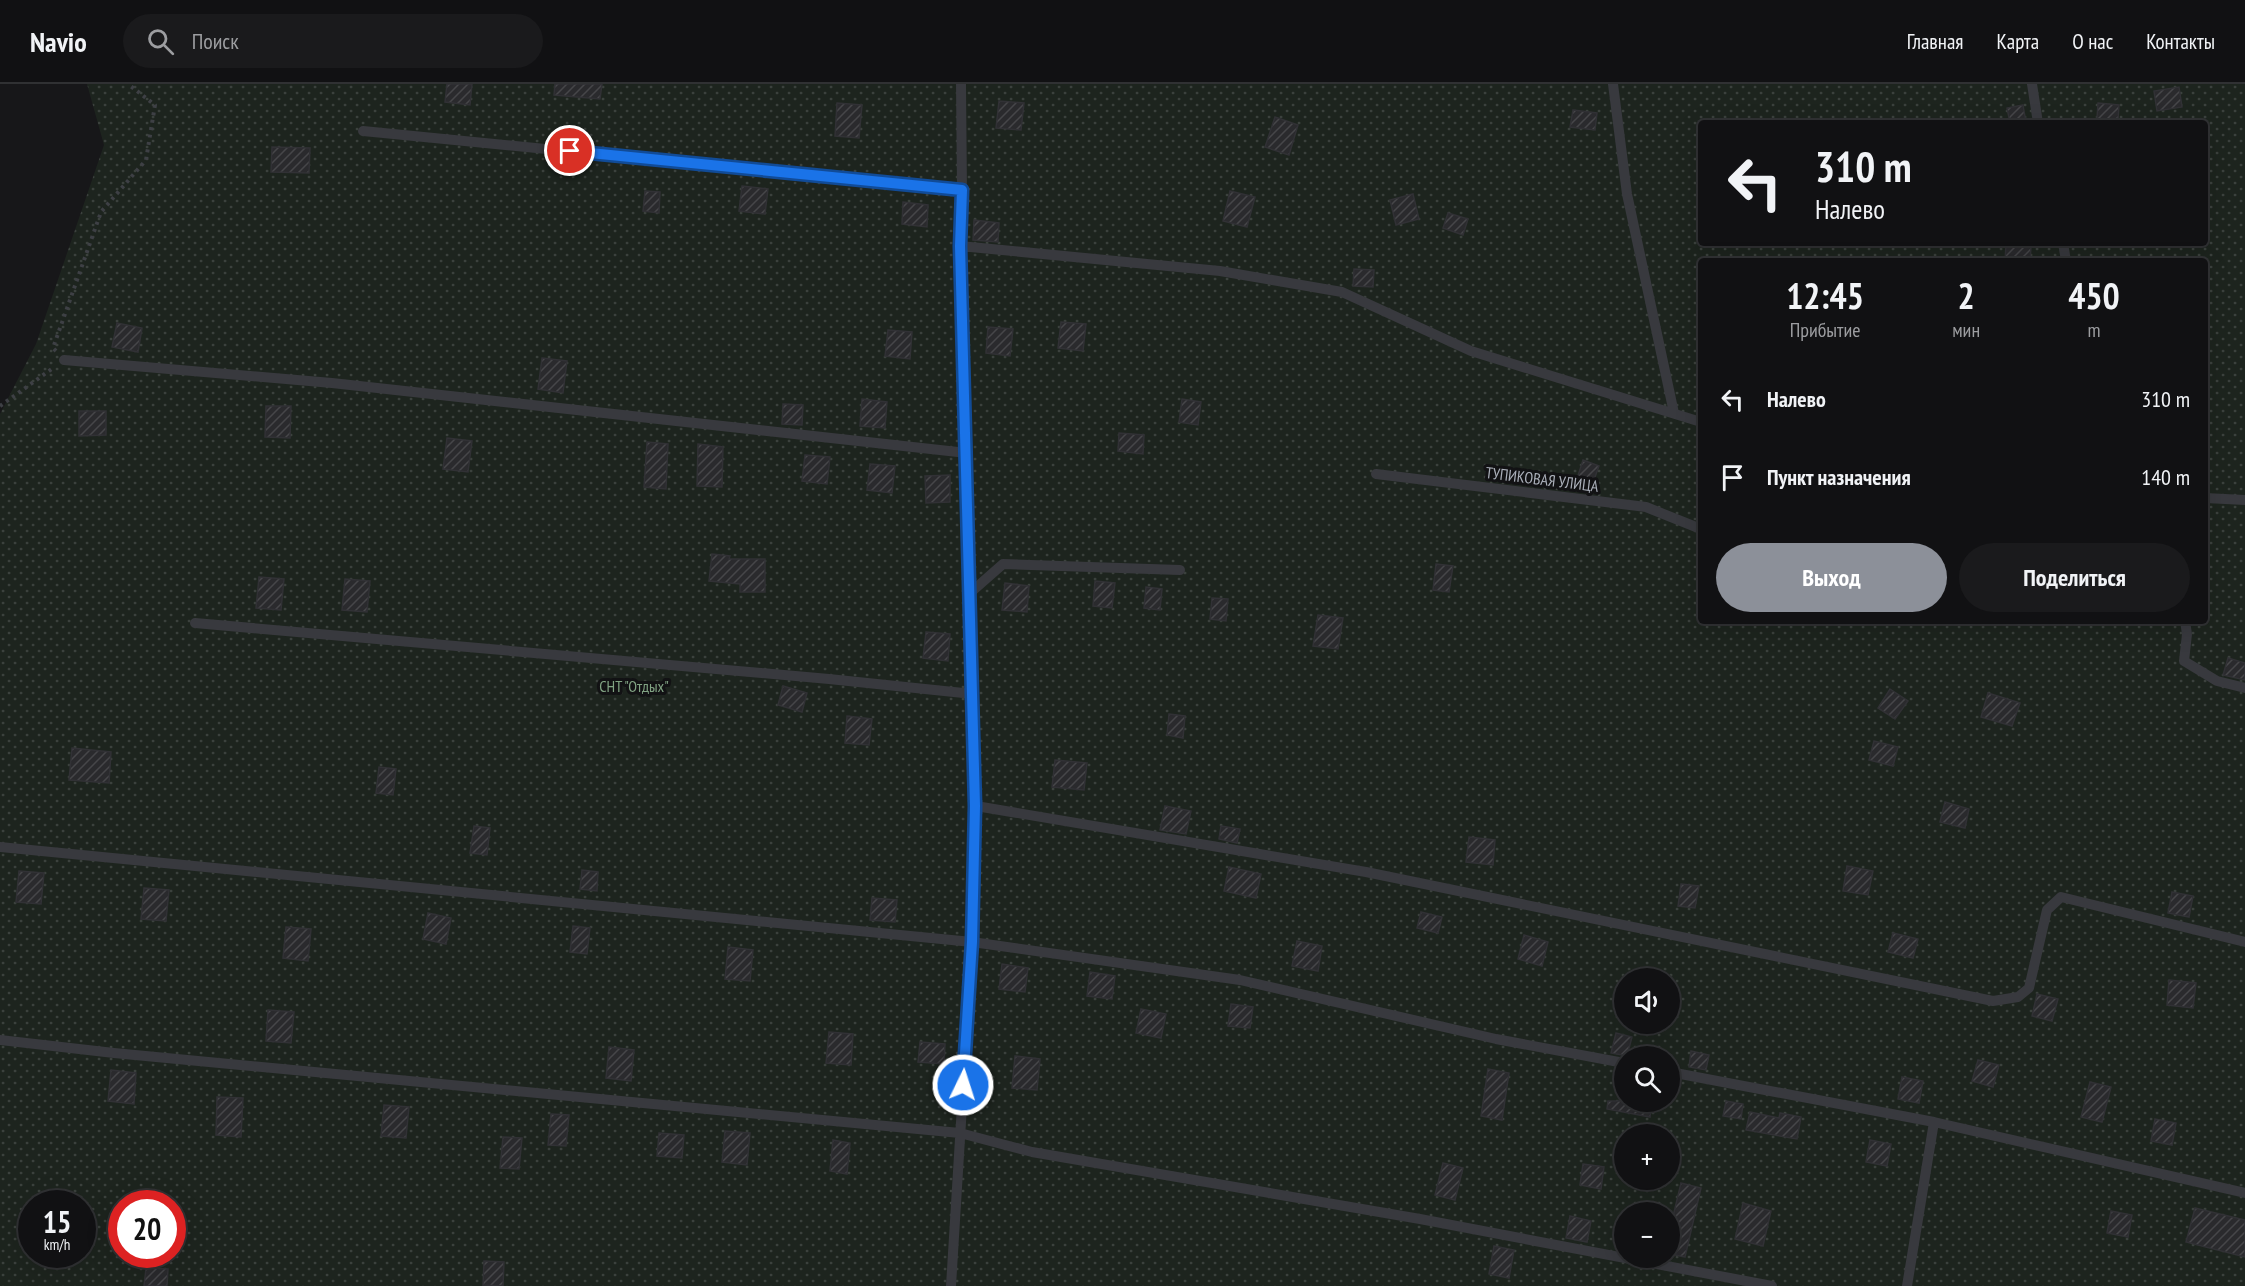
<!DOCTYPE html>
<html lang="ru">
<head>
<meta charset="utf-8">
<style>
  body { margin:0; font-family:"PT Sans Narrow",sans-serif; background:#1a1a1c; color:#f1f3f6; height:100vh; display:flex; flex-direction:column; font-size:22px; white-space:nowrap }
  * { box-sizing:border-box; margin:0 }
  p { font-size:20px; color:#9c9da0 }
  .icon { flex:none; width:33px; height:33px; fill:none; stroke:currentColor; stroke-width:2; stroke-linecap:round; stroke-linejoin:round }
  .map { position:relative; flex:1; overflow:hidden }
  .details { position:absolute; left:1698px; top:174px; width:510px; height:366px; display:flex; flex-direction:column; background:#111113; border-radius:6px; box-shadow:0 6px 24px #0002,0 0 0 2px #303133 }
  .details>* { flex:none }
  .banner { position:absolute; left:1698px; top:36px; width:510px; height:126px; border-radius:6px; box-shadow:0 6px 24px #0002,0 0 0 2px #303133; background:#111113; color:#f1f3f6; overflow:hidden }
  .controls { position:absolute; left:1614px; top:884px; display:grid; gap:12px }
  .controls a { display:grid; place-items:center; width:66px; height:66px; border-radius:50%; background:#111113; box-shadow:0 6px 24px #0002,0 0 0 2px #303133; font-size:30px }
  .speed { position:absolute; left:18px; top:1106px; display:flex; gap:12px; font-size:30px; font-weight:700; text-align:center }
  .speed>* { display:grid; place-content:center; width:78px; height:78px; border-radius:50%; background:#111113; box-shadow:0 6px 24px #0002,0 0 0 2px #303133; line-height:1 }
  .speed small { font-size:15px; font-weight:400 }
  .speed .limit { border:9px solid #d22; background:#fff; color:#111 }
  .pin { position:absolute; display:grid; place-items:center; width:51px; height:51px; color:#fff; margin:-26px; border:3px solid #fff; border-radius:50%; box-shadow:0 2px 6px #0007 }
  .me { position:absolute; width:66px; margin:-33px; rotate:4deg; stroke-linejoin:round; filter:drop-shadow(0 0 4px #0008) }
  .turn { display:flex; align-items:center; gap:21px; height:126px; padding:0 18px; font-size:27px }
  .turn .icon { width:78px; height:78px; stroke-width:2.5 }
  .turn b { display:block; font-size:42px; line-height:51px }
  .eta { display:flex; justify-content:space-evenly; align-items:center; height:102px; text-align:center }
  .eta b { font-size:36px; font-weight:800; line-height:42px }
  .cta { display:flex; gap:12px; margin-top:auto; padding:12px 18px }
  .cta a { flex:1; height:69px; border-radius:36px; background:#8c9099; color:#fff; font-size:24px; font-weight:800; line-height:69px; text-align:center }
  .cta a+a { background:#1a1a1c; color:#f1f3f6 }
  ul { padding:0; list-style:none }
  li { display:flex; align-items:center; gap:18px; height:78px; padding:0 18px }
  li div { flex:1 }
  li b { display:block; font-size:22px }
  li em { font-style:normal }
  header { display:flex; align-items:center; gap:36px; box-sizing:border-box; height:84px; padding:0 30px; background:#111113; border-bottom:2px solid #303133 }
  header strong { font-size:28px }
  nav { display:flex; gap:33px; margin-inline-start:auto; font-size:21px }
  .search { width:420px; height:54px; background:#1a1a1c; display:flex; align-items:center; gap:15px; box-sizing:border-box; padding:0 21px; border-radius:33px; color:#9c9da0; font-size:22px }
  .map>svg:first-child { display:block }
  .green { fill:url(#green-dots); fill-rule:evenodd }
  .building { fill:url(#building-hatch); stroke:#313135; stroke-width:1.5 }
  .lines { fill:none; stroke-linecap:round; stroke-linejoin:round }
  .path { stroke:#3e4045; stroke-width:4; stroke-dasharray:3 4.5; stroke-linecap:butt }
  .lane { stroke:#38393e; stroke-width:10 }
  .route-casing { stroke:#114b97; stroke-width:15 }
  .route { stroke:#1a73e8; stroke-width:10 }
  .labels { text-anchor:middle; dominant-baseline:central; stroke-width:6; stroke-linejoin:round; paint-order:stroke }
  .street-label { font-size:16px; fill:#aaafb9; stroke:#121214 }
  .park-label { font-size:16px; fill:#81a383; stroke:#121214 }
</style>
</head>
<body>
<header>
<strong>Navio</strong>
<div class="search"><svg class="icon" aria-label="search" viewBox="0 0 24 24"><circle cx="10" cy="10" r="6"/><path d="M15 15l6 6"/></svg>Поиск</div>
<nav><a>Главная</a><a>Карта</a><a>О нас</a><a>Контакты</a></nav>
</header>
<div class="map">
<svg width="2245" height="1202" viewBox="0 0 2245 1202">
  <defs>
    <pattern id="green-dots" width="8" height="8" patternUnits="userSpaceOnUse" patternTransform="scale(1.5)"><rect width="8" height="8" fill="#1d241e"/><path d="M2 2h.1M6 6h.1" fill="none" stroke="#3b413d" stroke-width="1.8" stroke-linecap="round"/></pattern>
    <pattern id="building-hatch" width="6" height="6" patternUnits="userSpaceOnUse" patternTransform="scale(1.5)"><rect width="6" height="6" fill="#2a2a2d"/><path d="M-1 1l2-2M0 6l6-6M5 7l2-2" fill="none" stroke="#464649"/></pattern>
  </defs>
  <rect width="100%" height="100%" fill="#171719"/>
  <path class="green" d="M87,0h2158v1202h-2245v-872l36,-70 68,-199zM1701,39h504v120h-504zM1701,177h504v360h-504zM1624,894h46v45h-46zM1624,972h46v45h-46zM1624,1050h46v45h-46zM32,1119h50v51h-50zM122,1119h50v51h-50zM1624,1128h46v45h-46z"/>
  <path class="building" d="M447,0h25l-2,21 -25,-3z
    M555,0h47l-2,15 -46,-4z
    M2179,3l3,20 -25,4 -3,-20z
    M999,17l25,2 -3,27 -25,-2z
    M837,19l25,2 -3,33 -24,-2z
    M2098,19l21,2 -1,16 -21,-2z
    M2023,21l3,18h-16l-3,-15z
    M1573,26l24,3 -2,17 -25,-3z
    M1275,33l23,8 -9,30 -24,-8z
    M272,63l38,1 -1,25 -38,-1z
    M742,102l26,3 -3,25 -26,-3z
    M645,107l15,1 -1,21 -16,-2z
    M1230,107l25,6 -8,30 -24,-6z
    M1413,110l6,25 -23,6 -6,-25z
    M903,118l25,3 -1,22 -25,-3z
    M1448,129l20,6 -5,16 -20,-7z
    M974,136l25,3 -1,19 -25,-2z
    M2006,161l25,2 -1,14h-25z
    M1354,185l20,1 -1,17 -20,-1z
    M1061,238l25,2 -3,27 -25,-3z
    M117,239l25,5 -4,24 -26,-5z
    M988,243l25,2 -3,27 -24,-3z
    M888,246l24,2 -2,27 -25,-3z
    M542,274l25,3 -4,32 -25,-4z
    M862,315l25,3 -2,26 -25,-2z
    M1182,315l19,3 -3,23 -19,-3z
    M783,320l20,1 -1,20 -20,-1z
    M266,322h25l-1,32 -25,-1z
    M79,327h27v24l-27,1z
    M1119,349l25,2 -1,19 -25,-3z
    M447,354l25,3 -4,31 -25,-3z
    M647,358l21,2 -2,45 -22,-2z
    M698,360l25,3 -1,40 -25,-1z
    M805,371l25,2 -3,27 -25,-3z
    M1583,376l16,6 -9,25 -15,-6z
    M870,380l25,2 -3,27 -25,-3z
    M950,391v27l-24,1 -1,-27z
    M712,470l18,2 -1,3h36v33h-25v-8l-31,-3z
    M1436,480l17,2 -4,26 -16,-2z
    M259,493l25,2 -3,31 -25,-2z
    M345,495l25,2 -3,31 -25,-2z
    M1095,497l20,2 -3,25 -19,-2z
    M1005,499l24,3 -2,26 -25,-2z
    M1146,503l16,2 -2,21 -16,-2z
    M1212,514l16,1 -2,22 -16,-2z
    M1318,531l25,3 -5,31 -25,-3z
    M926,548l24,2 -2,27 -25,-3z
    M2228,574l17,5v17l-22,-5z
    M783,602l24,7 -5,19 -24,-7z
    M1890,605l18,12 -13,18 -17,-11z
    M1988,609l32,10 -8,23 -31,-9z
    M1169,630l16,2 -2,22 -16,-3z
    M847,632l25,3 -3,26 -24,-2z
    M1874,657l24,6 -5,19 -24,-6z
    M72,664l39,4 -2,31 -40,-3z
    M1055,676l32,3 -3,27 -32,-3z
    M379,683l17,2 -3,26 -17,-2z
    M1945,718l24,7 -4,19 -25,-6z
    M1165,722l26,5 -5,23 -26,-4z
    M474,742l16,2 -3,27 -17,-2z
    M1221,742l19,3 -3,14 -18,-4z
    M1469,753l26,3 -2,25 -27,-3z
    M1847,782l26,5 -5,24 -25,-4z
    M1229,783l32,7 -5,24 -32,-7z
    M582,786l16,2 -1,19 -17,-2z
    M19,787l25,2 -3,31 -25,-2z
    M1681,800l18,2 -4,22 -17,-2z
    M144,804l25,2 -3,31 -25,-2z
    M2172,808l21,4 -4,21 -21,-4z
    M872,814l25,2 -2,22 -25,-2z
    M1421,828l21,5 -4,16 -21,-5z
    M428,829l23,5 -5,26 -23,-5z
    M573,842l17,2 -3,26 -17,-2z
    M286,843l25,2 -3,32 -25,-3z
    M1893,849l25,6 -5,19 -25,-6z
    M1524,851l24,7 -6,24 -24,-7z
    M1297,857l25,5 -4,25 -26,-5z
    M728,863l25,3 -3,31 -25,-2z
    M1002,880l26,4 -3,24 -26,-3z
    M1090,888l25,4 -3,23 -25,-3z
    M2169,896l27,3 -3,25 -26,-3z
    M2037,910l21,5 -6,22 -20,-5z
    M1231,920l22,3 -3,21 -22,-2z
    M1141,925l25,5 -5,24 -25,-5z
    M268,926l26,2 -3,31 -25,-2z
    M829,948l24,2 -2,31 -25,-2z
    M1616,949l16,4 -5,19 -16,-3z
    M920,958l25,2 -1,20 -26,-2z
    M609,963l25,3 -3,31 -25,-3z
    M1691,967l18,4 -3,15 -17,-3z
    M1015,972l25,3 -3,31 -25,-2z
    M1978,976l21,5 -6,22 -21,-6z
    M1488,985l21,4 -7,47 -21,-4z
    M111,986l25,3 -2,31 -26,-3z
    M1902,993l21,4 -4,22 -21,-4z
    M2090,998l21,5 -9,35 -21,-5z
    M217,1013l26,1 -2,39 -25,-2z
    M1608,1017h44l-2,16 -43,-8z
    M1726,1017l17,3 -2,15 -18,-3z
    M384,1021l25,2 -3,31 -25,-2z
    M1750,1028l29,6 1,-5 21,4 -4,22 -51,-9z
    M551,1030l18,1 -3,31 -18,-1z
    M2155,1035l21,4 -4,22 -21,-4z
    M725,1047l25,2 -3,32 -25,-3z
    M659,1049l25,2 -2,23 -25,-2z
    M503,1053l19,1 -3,31 -19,-1z
    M833,1056l17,3 -3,31 -17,-3z
    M1870,1056l21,4 -4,22 -21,-4z
    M1443,1079l20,5 -8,32 -20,-5z
    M1583,1080l21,3 -3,22 -21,-4z
    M1681,1099l20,5 -16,69 -15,-3v-25z
    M1743,1119l28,8 -8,35 -28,-7z
    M2195,1124l50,12v37l-59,-15z
    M2111,1127l21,4 -4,22 -21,-4z
    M1570,1132l21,5 -4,21 -21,-4z
    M1494,1162l20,4 -5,28 -20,-4z
    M484,1177l20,1 -1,24 -20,-1z
    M146,1184l22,1 -1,17h-23z"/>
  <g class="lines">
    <path class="path" d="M56,267l-3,-3 48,-136 45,-52 9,-55 -27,-21
      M0,322l53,-38"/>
    <path class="lane" d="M1613,0l14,110 47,219
      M2032,0l6,39
      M363,47l599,59
      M2063,159l3,18
      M960,162l260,25 122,21 129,59 230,71
      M64,276l268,23 635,70
      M1376,390l270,33 55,22
      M2205,414l40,2
      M970,509l33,-29 177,6
      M2185,537l2,13 -3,27 33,20 28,7
      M195,539l634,56 144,15
      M976,722l390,66 627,129 25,-4 11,-9 18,-78 14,-13 184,45
      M0,763l972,95 268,38 256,59 128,24
      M0,956l114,13 846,80 72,19 388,67 352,67
      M1670,988l264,50 311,71
      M951,1202l21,-344 4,-136 -16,-560 2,-56 -1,-106
      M1907,1202l27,-164"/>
  </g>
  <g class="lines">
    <g class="route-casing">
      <path id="route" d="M570,67l392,39 -2,56 15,560 -3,136 -9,143"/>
    </g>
    <use href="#route" class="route"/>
  </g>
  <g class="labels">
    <g class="street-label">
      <text transform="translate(1542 395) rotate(7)">ТУПИКОВАЯ УЛИЦА</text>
    </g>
    <g class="park-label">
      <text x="634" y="602">СНТ "Отдых"</text>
    </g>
  </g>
</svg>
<div class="controls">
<a><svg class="icon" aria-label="sound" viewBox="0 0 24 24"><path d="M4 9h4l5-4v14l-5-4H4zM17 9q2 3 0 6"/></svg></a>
<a><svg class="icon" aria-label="search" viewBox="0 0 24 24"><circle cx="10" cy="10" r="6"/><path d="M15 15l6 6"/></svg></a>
<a>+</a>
<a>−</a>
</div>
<div class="speed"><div>15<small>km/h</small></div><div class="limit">20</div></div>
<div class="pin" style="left:570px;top:67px;background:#d93025"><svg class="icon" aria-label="arrive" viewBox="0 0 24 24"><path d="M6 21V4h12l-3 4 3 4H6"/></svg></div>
<svg class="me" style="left:963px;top:1001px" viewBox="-20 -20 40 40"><circle r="17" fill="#1a73e8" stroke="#fff" stroke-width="3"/><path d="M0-11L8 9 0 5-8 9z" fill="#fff"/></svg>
<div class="banner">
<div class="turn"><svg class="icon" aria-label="left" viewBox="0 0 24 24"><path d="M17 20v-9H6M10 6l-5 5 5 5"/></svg><div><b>310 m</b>Налево</div></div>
</div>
<section class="details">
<div class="eta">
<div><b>12:45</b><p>Прибытие</p></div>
<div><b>2</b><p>мин</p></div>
<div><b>450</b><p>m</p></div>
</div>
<ul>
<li><svg class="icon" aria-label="left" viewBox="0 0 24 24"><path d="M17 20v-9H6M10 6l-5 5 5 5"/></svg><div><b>Налево</b></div><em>310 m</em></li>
<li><svg class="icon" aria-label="arrive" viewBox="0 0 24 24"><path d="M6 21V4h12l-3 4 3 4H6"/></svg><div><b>Пункт назначения</b></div><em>140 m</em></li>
</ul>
<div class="cta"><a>Выход</a><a>Поделиться</a></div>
</section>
</div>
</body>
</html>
